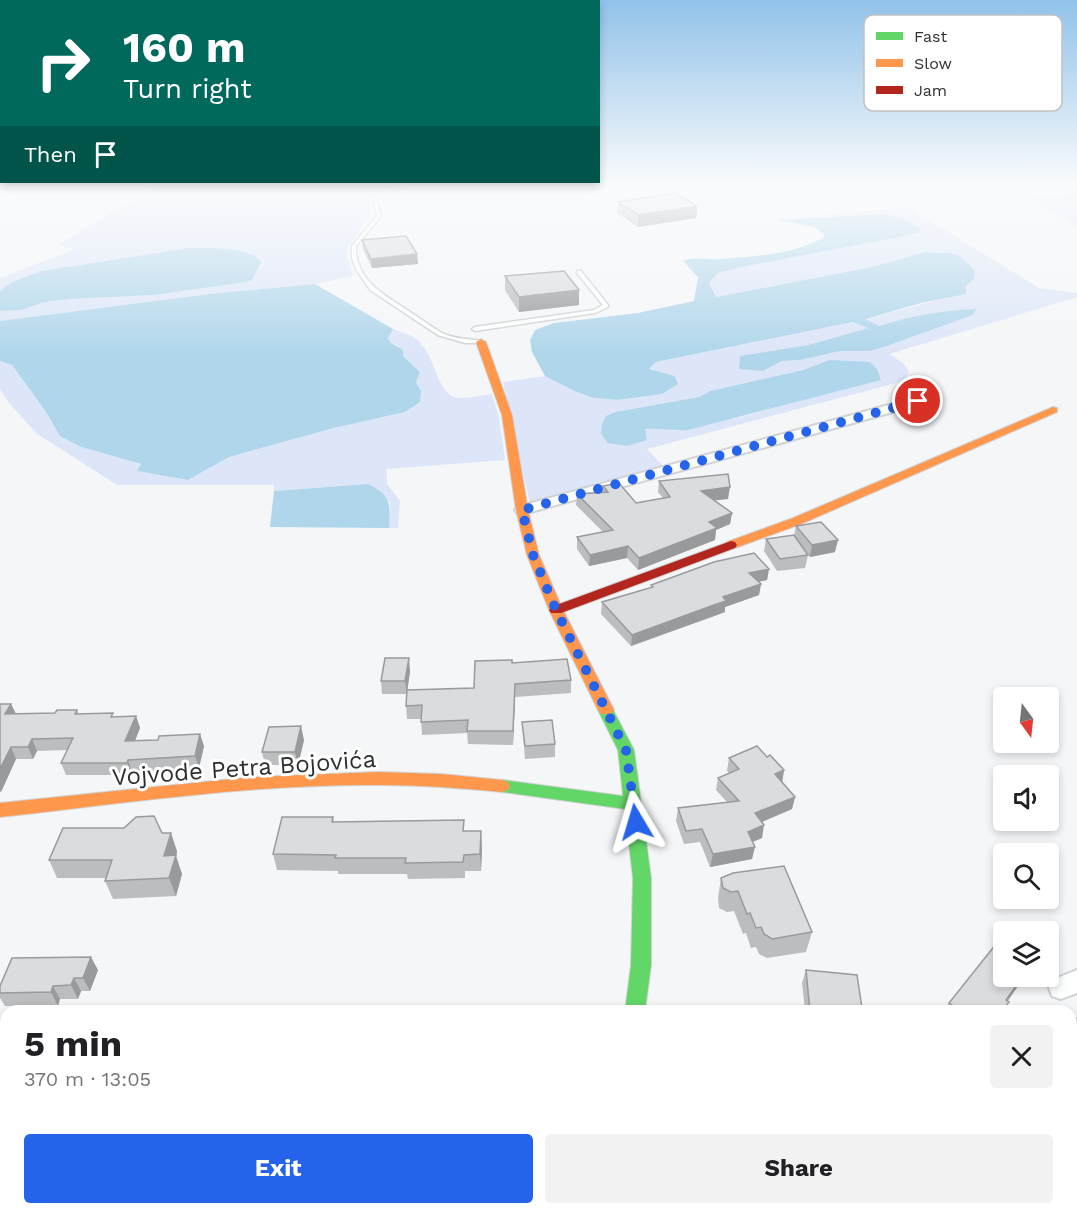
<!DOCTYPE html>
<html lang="en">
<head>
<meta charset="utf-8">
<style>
  body { margin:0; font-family:"Work Sans",sans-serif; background:#f2f2f2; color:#202124; height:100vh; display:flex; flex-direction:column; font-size:22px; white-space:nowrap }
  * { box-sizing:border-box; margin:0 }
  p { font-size:20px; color:#757577 }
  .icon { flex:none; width:33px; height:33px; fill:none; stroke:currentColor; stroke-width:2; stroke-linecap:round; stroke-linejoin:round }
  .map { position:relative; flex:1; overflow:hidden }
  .sheet { position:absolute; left:0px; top:1005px; width:1077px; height:210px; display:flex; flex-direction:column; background:#fff; border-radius:18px 18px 0 0; box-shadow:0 3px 9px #0003 }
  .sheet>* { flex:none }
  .guide { position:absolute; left:0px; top:0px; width:600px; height:183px; box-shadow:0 3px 9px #0003; background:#00695c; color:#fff; overflow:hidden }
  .needle { width:39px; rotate:165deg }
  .tools { position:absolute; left:993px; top:687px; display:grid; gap:12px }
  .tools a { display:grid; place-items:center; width:66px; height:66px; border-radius:6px; background:#fff; box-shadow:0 3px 9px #0003; font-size:30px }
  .pin { position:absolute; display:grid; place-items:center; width:51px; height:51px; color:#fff; margin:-26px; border:3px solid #fff; border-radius:50%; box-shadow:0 2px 6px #0007 }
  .me { position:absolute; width:66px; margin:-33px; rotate:353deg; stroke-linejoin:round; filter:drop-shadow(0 0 4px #0008) }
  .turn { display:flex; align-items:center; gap:21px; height:126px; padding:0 24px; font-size:27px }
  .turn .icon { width:78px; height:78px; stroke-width:2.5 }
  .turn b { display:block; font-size:42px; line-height:51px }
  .then { display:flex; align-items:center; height:57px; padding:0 24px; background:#0003; gap:12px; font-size:22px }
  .round { display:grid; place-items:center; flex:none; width:63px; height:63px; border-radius:6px; background:#f2f2f2 }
  .overview { display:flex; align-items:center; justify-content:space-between; height:102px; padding:0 24px }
  h1 { font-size:36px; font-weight:700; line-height:45px }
  .action { display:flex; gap:12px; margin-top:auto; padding:12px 24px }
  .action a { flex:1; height:69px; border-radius:6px; background:#2563eb; color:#fff; font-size:24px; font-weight:700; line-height:69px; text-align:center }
  .action a+a { background:#f2f2f2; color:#202124 }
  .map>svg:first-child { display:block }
  .green { fill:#dde6f8; fill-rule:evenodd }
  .water { fill:#b0d6eb }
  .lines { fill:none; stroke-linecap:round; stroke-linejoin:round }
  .lane-casing { stroke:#d1d2d4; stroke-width:3 }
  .street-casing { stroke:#d1d2d4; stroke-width:4 }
  .fast-casing { stroke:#d1d2d4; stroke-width:2 }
  .slow-casing { stroke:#d1d2d4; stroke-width:2 }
  .jam-casing { stroke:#d1d2d4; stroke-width:2 }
  .lane { fill:#fdfefe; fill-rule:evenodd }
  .street { fill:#fdfefe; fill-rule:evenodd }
  .fast { fill:#63d668; fill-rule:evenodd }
  .slow { fill:#ff974d; fill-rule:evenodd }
  .jam { fill:#b3261e; fill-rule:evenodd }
  .wall { fill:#bcbdbf }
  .shaded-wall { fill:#999a9b }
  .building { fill:#dbdcde; stroke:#999a9b; stroke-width:1.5 }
  .route { stroke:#2563eb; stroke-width:10; stroke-dasharray:0 18 }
  .labels { text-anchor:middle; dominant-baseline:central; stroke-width:6; stroke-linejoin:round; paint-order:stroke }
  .near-street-label { font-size:24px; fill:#2e2f30; stroke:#fff }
  .key { fill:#fff; stroke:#c0c1c1; stroke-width:1.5 }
  .key-label { font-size:16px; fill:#2e2f30 }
</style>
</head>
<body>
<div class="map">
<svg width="1077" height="1215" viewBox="0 0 1077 1215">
  <rect width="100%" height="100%" fill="#f4f6f8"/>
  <path class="green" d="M159,185h236l-27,12c1,5 3,11 2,15 -1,9 -19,28 -24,40l7,24 -38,8 -106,10 -209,27v-10l21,-1 24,-8 26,-3 84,-4 91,-13 -57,-34 -148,23 -29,11 -12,9v-13l75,-29 -18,-4z
    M1077,193v33l-48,-28z
    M908,207l131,81 38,5v4l-188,57 14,9 6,9 -4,6 -9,5 -249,66 17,18 -134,37 -27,-122 42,-6 49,22 24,2 44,-6 16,-11 -3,-7 -26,-7 7,-7 198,-40 14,6 -60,17 -68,11 23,15 19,-10 18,-1 40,-9h30l14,-4 89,-32 2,-6c-33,1 -65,7 -96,17l-15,-7 82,-21 28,-19v-8l-13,-14 -23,-6 -13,1 -53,15 -156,30 -7,-14 9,-10 24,-6 177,-35 -49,-18 -92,6zM829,360l-3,33 -81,23 -71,15 -9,-4 -20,2 -30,-17 84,-15 11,-6 93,-21z
    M393,329c7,3 16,5 22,9 19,12 21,53 39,59 11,3 27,-2 38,-3l7,24 6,42 -119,9 1,15 13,17 -2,27h-9l1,-26 -22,-18 -94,7v-6h-157l-81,-52 -27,-30 -9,-14v-28l12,4 32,44 8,15 29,23 60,17 -3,7 50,9 41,-23 105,-29 71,-16 15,-10 1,-11 -5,-9 4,-10 -17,-16 -5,-10 -7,-3 -3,-5z"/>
  <path class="water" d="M882,214l24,6 15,9 -2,3 -15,4 -162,31 -24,6 -9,10 7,14 156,-30 53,-15 25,1 11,4 14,14 -1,8 -8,7v8l-45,9 -56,16 14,7c32,-10 63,-16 97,-17l-3,6 -89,32 -14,4h-30l-40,9 -18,1 -19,10 -24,-2 1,-13 68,-11 60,-17 -15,-6 -197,40 -7,7 26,7 3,8 -16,10 -44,6 -24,-2 -17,-6 -32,-16 -13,-24 -2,-12 5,-10 19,-7 84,-10 56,-12 4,-24 -15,-16c13,-5 24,-1 38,-2 34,-3 70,-4 102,-21l1,-4 -10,-7 -36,-7z
    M189,248c21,1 58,-3 72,14l-9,18 -6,2 -91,13 -84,4 -26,3 -24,8 -21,1v-20l12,-9 29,-11z
    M315,284l78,45 -5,9 3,5 12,7v6l17,16 -4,10 5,9 -1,11 -15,10 -71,16 -105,29 -41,23 -51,-9 4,-7 -60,-17 -21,-11 -16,-27 -32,-44 -12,-4v-40l209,-27z
    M829,360l41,2 7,7 4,11 -193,50c-15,1 -27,-2 -43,-1l2,11 -20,6 -19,-3 -7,-9 1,-10 4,-8 9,-4 84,-15 11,-6 93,-21z
    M368,484c24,12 22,19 21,44l-119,-1 4,-36z"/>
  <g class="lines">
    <g class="lane-casing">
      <path id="lane" d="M398,185h5l-27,13 5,18 -25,30c-1,35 29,49 54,66 10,6 21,15 32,21 12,6 27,6 41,8v2h-18l-27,-8 -68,-45 -14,-21 -4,-11v-12l25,-30 -5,-19z
        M577,271h4l27,34v2l-13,6 -120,18 -3,-2 3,-2 119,-17 9,-5 -26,-32z"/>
    </g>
    <g class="street-casing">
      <path id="street" d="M1061,185l16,1v5l-15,-4z
        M918,397l17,1 6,4 -6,4 -17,-1 -391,108h-10l-2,-3 2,-3z
        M1077,970v23l-16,6 -9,-3 -3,-8 3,-8z
        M0,1153h6v28h-6z
        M590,1209h39l2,6h-39z"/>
    </g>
    <g class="fast-casing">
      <path id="fast" d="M606,705l5,1 23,44 17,128v87l-6,46h-20l6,-46 2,-87 -8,-69 -123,-17 -6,-2 -2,-4 2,-4 6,-2 121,16 -5,-46 -20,-40 3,-4z
        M576,1209h24l-1,6h-24z"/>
    </g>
    <g class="slow-casing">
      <path id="slow" d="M481,339l5,3 26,73 16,95 11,45 24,55 51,100 -3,4h-10l-3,-4 -49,-100 -22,-55 -11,-45 -14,-95 -26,-73z
        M1053,407l4,1v4l-256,112 -66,24h-8l-2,-3 2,-3 66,-24z
        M378,772l63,2 61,6 6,2 2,4 -2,4 -6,2c-41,-4 -82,-7 -123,-7 -127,-1 -253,18 -379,32v-14l251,-26z"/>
    </g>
    <g class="jam-casing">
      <path id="jam" d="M731,541l4,1 2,3 -2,3 -174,65h-10l-2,-3 2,-3z"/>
    </g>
    <use href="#lane" class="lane"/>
    <use href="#street" class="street"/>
    <use href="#fast" class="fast"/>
    <use href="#slow" class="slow"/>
    <use href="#jam" class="jam"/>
  </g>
  <path class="wall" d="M618,202l79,4 -1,12 -58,9 -21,-14z
    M362,240l55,14 1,10 -46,4 -9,-19z
    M505,276l74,14v15l-60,7 -14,-22z
    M659,481l69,18 -13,1 17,13 -2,11 -14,6 -1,10 -77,30 -11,-12 -38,8 -12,-17v-12l26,-5 -27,-27 1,-11 26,-2v-6l33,17 27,-5 -5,-6z
    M796,526l39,26 -25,5 -3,-3 1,1 -3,13 -28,3 -13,-20 2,-12 28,-3z
    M769,569l-2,11 -9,2 3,2 -2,11 -34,12v5l-13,5 -81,29 -30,-32 1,-12 49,-15v-2z
    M512,663l59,17v13l-56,4 -2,48 -45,-1 -1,-11 -45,2 -1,-16h-14l-1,-13v-12h-24l-1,-13 29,-10 -3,19 67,-2z
    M0,704h11l5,10 39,-1 22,-3 2,4 35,3 22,-1 4,12 -5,13 69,5 -5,22 -67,4 -1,3h-65l-5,-12 6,-13 -30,1 -4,8h-17l-15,33h-1z
    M522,722l33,22v13l-30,2z
    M304,740l-6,25h-33l-3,-13z
    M767,757l17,13 -2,12 13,15 -3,12 -30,13v16l-9,4 -1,17 -42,8 -10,-25 -16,2 -8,-23 2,-13 49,-6 -11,-12 2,-12 11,-5 -2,-2 2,-13z
    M333,817l1,5 131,9 17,17 -1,23h-16v7l-57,1 -1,-5h-69v-3l-61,-1 -4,-16z
    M162,833l15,18 -1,5 6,18 -6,22 -63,3 -8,-18 1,-3h-49l-8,-18z
    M721,878l91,54 -6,20 -39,6 -8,-4 -3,-7 -5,1 -5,-15 -3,1 -9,-23 -7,1 -8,-4 -1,-10z
    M98,970l-8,21h-9l-3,8h-18l-2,7h-53l-5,-8v-12z
    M806,970l56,38 -2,3h-73l2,-5 16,4 -3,-27z
    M1004,976h21l-17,25 -4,10h-59l4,-8z
    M1071,1014l6,5v44l-6,-4z
    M6,1064v62l-6,1v-62z
    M659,1209h63l-2,6h-55l-6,-3z
    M782,1209h60l-5,6h-48z
    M872,1209h33l-5,6h-22z"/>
  <path class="shaded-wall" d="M697,206l-1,12 -58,9v-12z
    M417,254l1,10 -46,4 -1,-9z
    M579,290v15l-60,7v-15z
    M730,487l-2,12 -28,3 1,-11z
    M732,513l-2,11 -14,6 -1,10 -77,30 1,-12 70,-36z
    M838,540l-3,12 -25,5 2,-12z
    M628,546l-1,12 -38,8 1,-11z
    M769,569l-2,11 -20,4 2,-11z
    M761,584l-2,11 -34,12v5l-94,34 1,-11 91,-38z
    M409,658l1,13 -3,23 -2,-13z
    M515,684v13l-2,48v-14z
    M11,704l6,12 -12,-2z
    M136,716l4,12 -10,25 -5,-12z
    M301,726l3,14 -6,25 -3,-13z
    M200,734l4,12 -5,22 -4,-12z
    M32,739l5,12 -4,8 -5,-12z
    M11,747l5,12 -15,33 -1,-2v-21z
    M128,760l4,12 -1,3 -4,-12z
    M784,770l-2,13 -7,-9z
    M795,797l-3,12 -40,17 3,-13z
    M764,825l-2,13 -16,6 2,-12z
    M481,831l1,17 -1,23 -1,-17z
    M171,833l6,18 -1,5 6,18 -6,22 -7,-18 -5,-22z
    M755,847l-3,12 -42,8 3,-13z
    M91,957l7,13 -8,21 -7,-13z
    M1023,976h2l-25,35 6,-11z
    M74,978l7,13 -3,8 -7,-14z
    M53,986l7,13 -2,7 -7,-14z
    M107,1209h7l3,3 -1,3h-11z
    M279,1209h5l-1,6h-5z
    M839,1209h3l-5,6h-3z
    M901,1209h4l-5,6h-4z"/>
  <path class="building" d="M675,193l22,13 -59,9 -20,-13z
    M406,236l11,18 -46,5 -9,-19z
    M564,271l15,19 -60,7 -14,-21z
    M728,474l2,13 -29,4 31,22 -23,9 8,6 -78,30 -11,-12 -38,9 -13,-18 36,-7 -36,-36 31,-2 -5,-6 16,-3 17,20 34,-6 -11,-16z
    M821,522l17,18 -26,5 -16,-19z
    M794,535l14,20 -28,4 -14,-20z
    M754,553l15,16 -20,4 12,11 -38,13 3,4 -12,4 -82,30 -30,-33 51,-15 -2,-2 63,-23z
    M385,658h24l-4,23h-24z
    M567,659l4,21 -56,4 -2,47h-46l1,-11 -47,2 1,-17 -16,1 1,-16 67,-2 1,-27 37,-1v3z
    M0,704h11l-6,10 50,-1 2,-3h20l-2,4 38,-1 -2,4 25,-1 -11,25 33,-1 1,-4 41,-2 -5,22 -67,4 -1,3h-66l12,-25 -41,1 -4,8h-17l-11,22z
    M552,720l3,24 -30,2 -3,-24z
    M301,726l-6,26h-33l7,-25z
    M757,746l10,11 3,-2 14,15 -9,4 20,23 -40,16 9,12 -16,7 7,15 -42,7 -11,-25 -16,2 -8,-23 61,-7 -21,-23 21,-9 -10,-11z
    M154,816l8,17h9l-7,23 12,-1 -7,23 -64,3 7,-21h-63l14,-32h61l12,-11z
    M282,817h51l-1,5 132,-2 -1,11h18l-1,23 -16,1 -1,7 -58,1 1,-5h-71l1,-3 -63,-1z
    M784,866l28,66 -40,7 -8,-5 -3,-7 -5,1 -6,-15 -3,1 -9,-23 -7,1 -8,-4 -2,-10 12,-5z
    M1004,934v42h19l-17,24 3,2 -7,9h-41l-12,-8z
    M91,957l-8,21h-9l-3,7 -18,1 -2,6 -51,1v-7l12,-28z
    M806,970l51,5 5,33 -17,-2v5h-35z
    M789,1006l20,5h-21z
    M279,1007v4h-20v-2z
    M1071,1014l6,5v28l-6,-5z
    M6,1064v45l-1,4h-5v-48z
    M45,1209h62l-2,6h-62z
    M224,1209h55l-1,6h-56z
    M397,1209h68v6h-128v-1l59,-1z
    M677,1209h45l-2,6h-31z
    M799,1209h40l-5,6h-28z
    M890,1209h11l-5,6z
    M964,1209h49l6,6h-59z"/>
  <linearGradient id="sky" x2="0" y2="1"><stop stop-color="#91c2e9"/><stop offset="0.52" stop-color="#fafbfc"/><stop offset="1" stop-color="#fafbfc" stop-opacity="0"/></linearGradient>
  <rect width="1077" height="355" fill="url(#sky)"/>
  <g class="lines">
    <path class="route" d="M636,822l-10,-72 -70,-140 -23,-55 -11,-45 396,-109"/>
  </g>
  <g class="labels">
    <g class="near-street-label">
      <text transform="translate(244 768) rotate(-4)">Vojvode Petra Bojovića</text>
    </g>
  </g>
  <rect x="864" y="15" width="198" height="96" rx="9" class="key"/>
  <rect x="876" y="32" width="27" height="8" fill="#63d668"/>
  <rect x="876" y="59" width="27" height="8" fill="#ff974d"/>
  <rect x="876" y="86" width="27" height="8" fill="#b3261e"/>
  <g class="key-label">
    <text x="914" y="42">Fast</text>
    <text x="914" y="69">Slow</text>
    <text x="914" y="96">Jam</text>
  </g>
</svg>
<div class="tools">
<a><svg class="needle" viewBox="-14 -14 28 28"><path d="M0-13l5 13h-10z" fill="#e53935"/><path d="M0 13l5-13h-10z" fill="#757577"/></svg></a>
<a><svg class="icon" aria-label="sound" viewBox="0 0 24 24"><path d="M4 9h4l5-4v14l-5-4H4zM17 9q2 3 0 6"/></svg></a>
<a><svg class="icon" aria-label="search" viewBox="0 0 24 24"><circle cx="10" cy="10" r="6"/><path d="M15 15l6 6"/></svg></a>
<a><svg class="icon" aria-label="layers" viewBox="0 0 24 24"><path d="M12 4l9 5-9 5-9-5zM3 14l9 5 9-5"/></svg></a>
</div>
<div class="pin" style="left:918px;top:401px;background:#d93025"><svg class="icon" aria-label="arrive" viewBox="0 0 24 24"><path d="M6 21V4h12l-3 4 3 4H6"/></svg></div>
<svg class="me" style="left:636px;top:822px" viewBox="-20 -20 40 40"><path d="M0-17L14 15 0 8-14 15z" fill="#2563eb" stroke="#fff" stroke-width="4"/></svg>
<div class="guide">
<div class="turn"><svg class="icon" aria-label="right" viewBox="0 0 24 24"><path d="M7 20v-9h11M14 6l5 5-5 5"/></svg><div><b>160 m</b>Turn right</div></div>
<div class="then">Then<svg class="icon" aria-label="arrive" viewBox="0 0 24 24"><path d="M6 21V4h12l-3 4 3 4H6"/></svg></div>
</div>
<section class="sheet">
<div class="overview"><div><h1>5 min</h1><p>370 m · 13:05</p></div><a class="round"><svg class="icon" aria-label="close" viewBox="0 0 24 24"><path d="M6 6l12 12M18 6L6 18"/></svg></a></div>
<div class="action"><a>Exit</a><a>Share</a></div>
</section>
</div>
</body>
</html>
